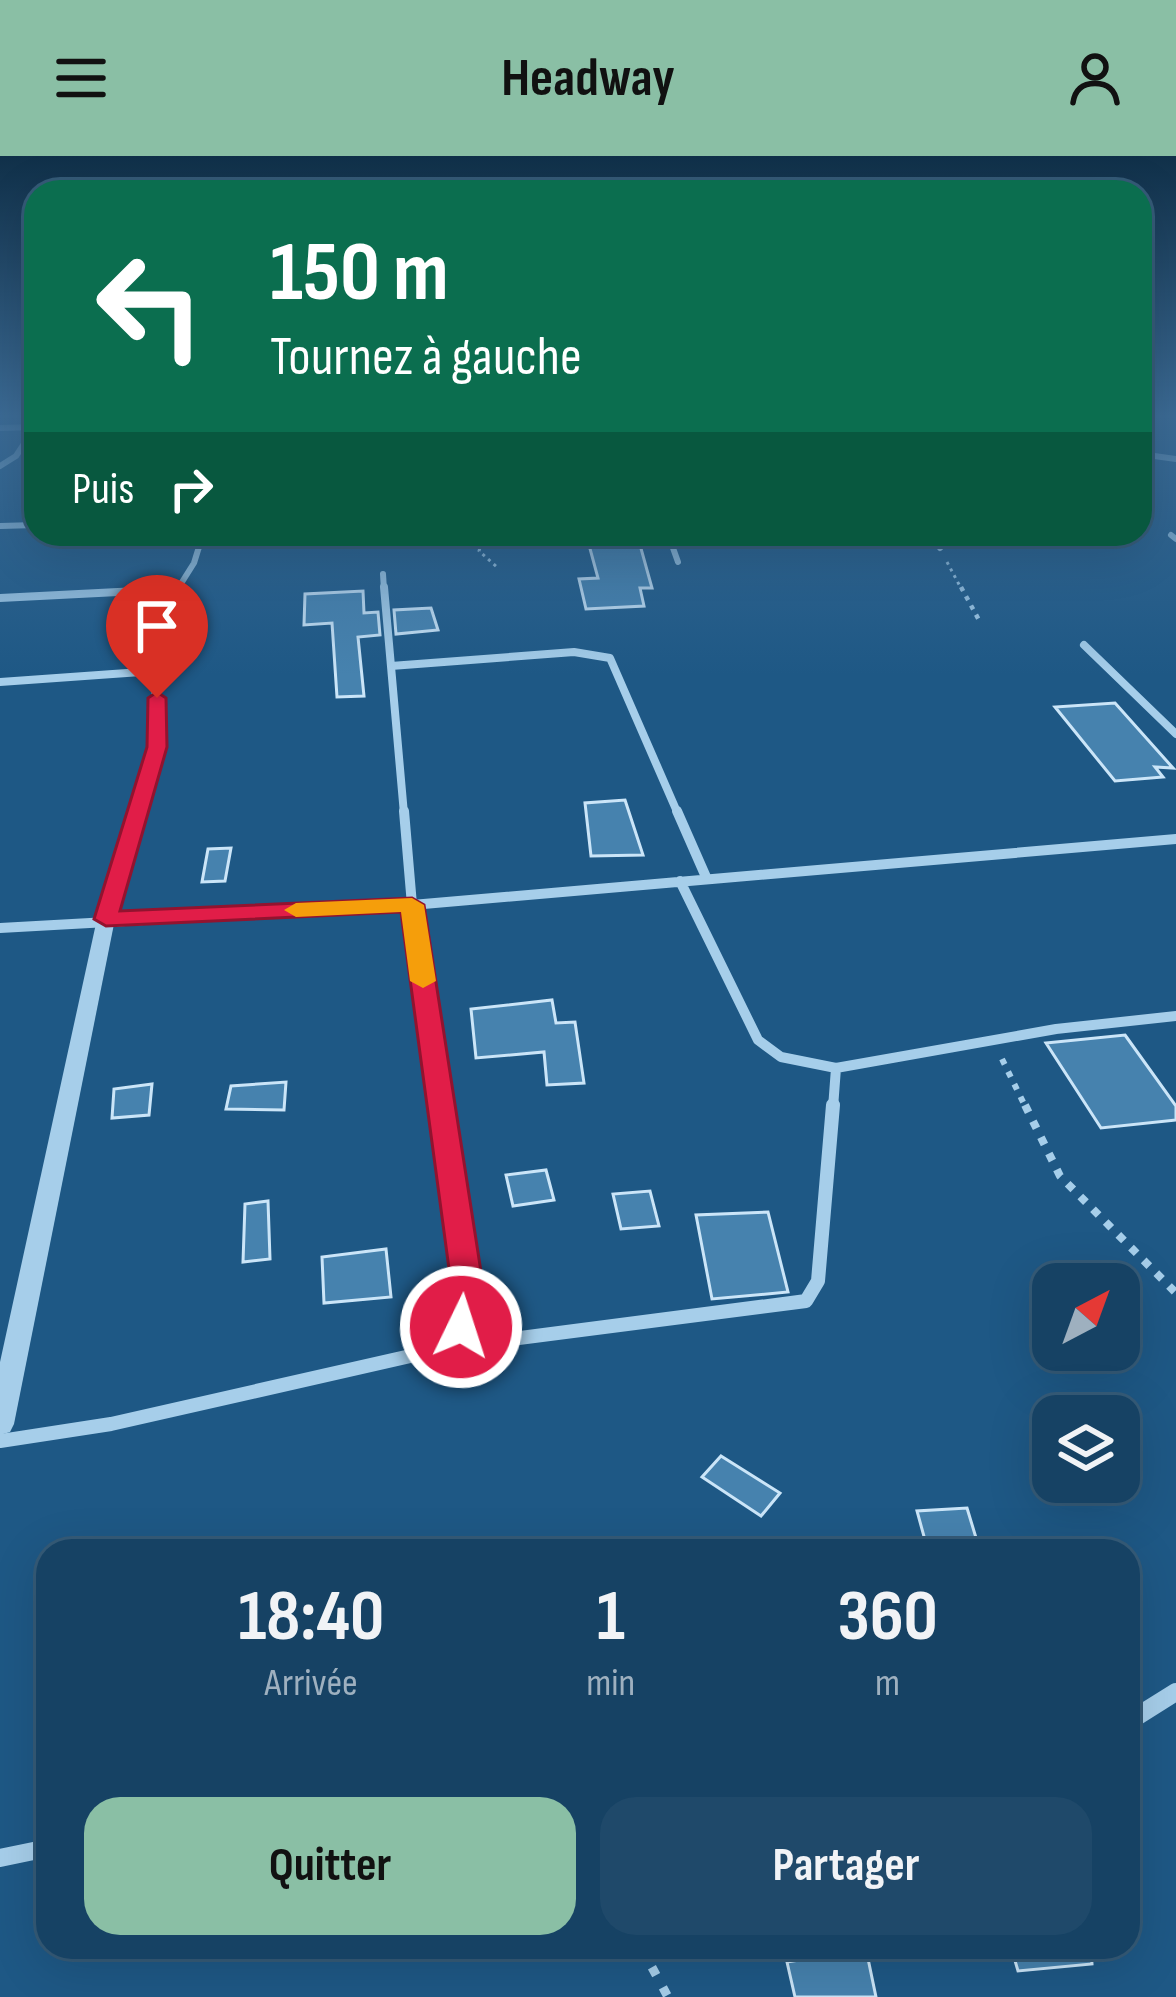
<!DOCTYPE html>
<html lang="fr">
<head>
<meta charset="utf-8">
<style>
  body { margin:0; font-family:"Sofia Sans Condensed",sans-serif; background:#1f496a; color:#f1f3f6; height:100vh; display:flex; flex-direction:column; font-size:45px; white-space:nowrap }
  * { box-sizing:border-box; margin:0 }
  p { font-size:39px; color:#9eb0bf }
  .icon { flex:none; width:66px; height:66px; fill:none; stroke:currentColor; stroke-width:2; stroke-linecap:round; stroke-linejoin:round }
  .map { position:relative; flex:1; overflow:hidden }
  .side { position:absolute; left:36px; top:1383px; width:1104px; height:420px; display:flex; flex-direction:column; background:#164264; border-radius:36px; box-shadow:0 12px 48px #0002,0 0 0 3px #355b78 }
  .side>* { flex:none }
  .guide { position:absolute; left:24px; top:24px; width:1128px; height:366px; border-radius:36px; box-shadow:0 12px 48px #0002,0 0 0 3px #355b78; background:#0b6e4f; color:#fff; overflow:hidden }
  .needle { width:78px; rotate:41deg }
  .controls { position:absolute; left:1032px; top:1107px; display:grid; gap:24px }
  .controls a { display:grid; place-items:center; width:108px; height:108px; border-radius:24px; background:#164264; box-shadow:0 12px 48px #0002,0 0 0 3px #355b78; font-size:60px }
  .pin { position:absolute; display:grid; place-items:center; width:102px; height:102px; color:#fff; margin:-123px -51px; border-radius:50% 50% 50% 0; rotate:-45deg; box-shadow:0 0 12px #0007 }
  .pin .icon { rotate:45deg }
  .me { position:absolute; width:132px; margin:-66px; rotate:4deg; stroke-linejoin:round; filter:drop-shadow(0 0 9px #0008) }
  .turn { display:flex; align-items:center; gap:42px; height:252px; padding:0 48px; font-size:54px }
  .turn .icon { width:156px; height:156px; stroke-width:2.5 }
  .turn b { display:block; font-size:84px; line-height:102px }
  .then { display:flex; align-items:center; height:114px; padding:0 48px; background:#0003; gap:24px; font-size:45px }
  .eta { display:flex; justify-content:space-evenly; align-items:center; height:204px; text-align:center }
  .eta b { font-size:72px; font-weight:700; line-height:84px }
  .cta { display:flex; gap:24px; margin-top:auto; padding:24px 48px }
  .cta a { flex:1; height:138px; border-radius:36px; background:#8abfa5; color:#111; font-size:48px; font-weight:700; line-height:138px; text-align:center }
  .cta a+a { background:#1f496a; color:#f1f3f6 }
  header { display:flex; justify-content:space-between; align-items:center; height:156px; padding:0 48px; background:#8abfa5; color:#111; font-size:54px; font-weight:700 }
  .map>svg:first-child { display:block }
  .building { fill:#4682ae; stroke:#cbe5f8; stroke-width:3 }
  .lines { fill:none; stroke-linecap:round; stroke-linejoin:round }
  .path-far4 { stroke:#a6ceea; stroke-width:3; stroke-dasharray:3 4.5; stroke-linecap:butt }
  .path-far3 { stroke:#a6ceea; stroke-width:4.5; stroke-dasharray:4.5 6; stroke-linecap:butt }
  .path-far2 { stroke:#a6ceea; stroke-width:6; stroke-dasharray:6 8; stroke-linecap:butt }
  .path-far1 { stroke:#a6ceea; stroke-width:8; stroke-dasharray:8 10; stroke-linecap:butt }
  .path { stroke:#a6ceea; stroke-width:9; stroke-dasharray:9 14; stroke-linecap:butt }
  .minor-far4 { stroke:#a6ceea; stroke-width:6 }
  .minor-far3 { stroke:#a6ceea; stroke-width:8 }
  .minor-far2 { stroke:#a6ceea; stroke-width:10 }
  .minor-far1 { stroke:#a6ceea; stroke-width:14 }
  .minor { stroke:#a6ceea; stroke-width:18 }
  .tertiary { fill:#a6ceea; fill-rule:evenodd }
  .route { fill:#e11d48; stroke:#92132f; stroke-width:3 }
  .slow { fill:#f59e0b }
</style>
</head>
<body>
<header><svg class="icon" aria-label="menu" viewBox="0 0 24 24"><path d="M4 6h16M4 12h16M4 18h16"/></svg>Headway<svg class="icon" aria-label="person" viewBox="0 0 24 24"><circle cx="12" cy="8" r="4"/><path d="M4 21q1-7 8-7t8 7"/></svg></header>
<div class="map">
<svg width="1176" height="1841" viewBox="0 0 1176 1841">
  <rect width="100%" height="100%" fill="#1e5885"/>
  <path class="building" d="M586,378h51l15,54h-12l4,18 -58,3 -7,-30 19,-1z
    M363,435l1,22 14,-1 2,23 -22,2 6,59 -27,1 -5,-74 -28,2 1,-31z
    M431,452l7,22 -42,4 -2,-24z
    M1115,547l58,65 -18,-1 8,10 -48,4 -60,-74z
    M625,644l18,55 -52,1 -6,-53z
    M231,692l-6,33 -23,1 6,-33z
    M552,844l4,23 19,-1 9,61 -37,2 -3,-33 -68,6 -5,-49z
    M1125,879l51,71v14l-75,8 -55,-85z
    M286,926l-2,28 -58,-1 5,-23z
    M152,928l-3,31 -37,3 2,-29z
    M546,1014l8,30 -41,6 -7,-31z
    M650,1035l9,35 -38,3 -8,-35z
    M268,1045l2,58 -27,3 2,-58z
    M768,1056l20,80 -76,7 -16,-84z
    M386,1093l5,48 -67,6 -2,-46z
    M721,1300l59,37 -19,23 -59,-39z
    M967,1352l13,43h-52l-11,-40z
    M1011,1791h80l1,17 -74,7z
    M866,1793l10,48h-81l-8,-35z"/>
  <g class="lines">
    <path class="path-far4" d="M484,378l-5,17 20,18
      M947,406l15,28"/>
    <path class="path-far3" d="M961,431l19,35"/>
    <path class="path-far2" d="M1002,903l24,49"/>
    <path class="path-far1" d="M1025,949l35,71 116,117"/>
    <path class="path" d="M641,1791l27,50"/>
    <path class="minor-far4" d="M0,272l36,-1
      M1140,298l36,5
      M0,310l16,-10 19,-29
      M0,370l36,-1
      M668,378l10,28
      M931,378l9,14
      M1171,379l5,4
      M383,418l1,16
      M162,434l15,-1
      M177,434l17,-27 9,-29"/>
    <path class="minor-far3" d="M384,431l20,227
      M0,442l177,-9
      M1084,489l92,89
      M391,510l183,-14 36,6 68,156
      M0,526l155,-11
      M137,658l20,-67 -2,-76 23,-84"/>
    <path class="minor-far2" d="M404,655l8,94 29,203
      M677,655l29,66
      M680,725l78,159 23,17 55,11 220,-39 120,-13
      M106,763l32,-108
      M0,772l412,-23 764,-66
      M833,952l3,-40"/>
    <path class="minor-far1" d="M450,1191l356,-46 12,-20 15,-176
      M0,1285l111,-17 339,-77c35,-63 1,-172 -9,-242"/>
    <path class="minor" d="M1128,1566l48,-30
      M0,1702l48,-10"/>
    <path class="tertiary" d="M106,758l9,5 -101,505 -4,8 -10,3v-73l97,-443z"/>
  </g>
  <linearGradient id="sky" x2="0" y2="1"><stop stop-color="#103049"/><stop offset="0.5" stop-color="#3b6a94"/><stop offset="1" stop-color="#3b6a94" stop-opacity="0"/></linearGradient>
  <rect width="1176" height="519" fill="url(#sky)"/>
  <path class="route" d="M157,536l9,6 1,49 -47,164 292,-13 12,7 60,386 -11,45 -12,3 -12,-3 -4,-9 7,-36 -51,-379 -295,14 -12,-7 53,-172 1,-49z"/>
  <path class="slow" d="M412,742l12,7 12,76 -13,7 -13,-7 -9,-69 -105,5 -12,-7 12,-7z"/>
</svg>
<div class="controls">
<a><svg class="needle" viewBox="-14 -14 28 28"><path d="M0-13l5 13h-10z" fill="#e53935"/><path d="M0 13l5-13h-10z" fill="#9eb0bf"/></svg></a>
<a><svg class="icon" aria-label="layers" viewBox="0 0 24 24"><path d="M12 4l9 5-9 5-9-5zM3 14l9 5 9-5"/></svg></a>
</div>
<div class="pin" style="left:157px;top:542px;background:#d93025"><svg class="icon" aria-label="arrive" viewBox="0 0 24 24"><path d="M6 21V4h12l-3 4 3 4H6"/></svg></div>
<svg class="me" style="left:461px;top:1171px" viewBox="-20 -20 40 40"><circle r="17" fill="#e11d48" stroke="#fff" stroke-width="3"/><path d="M0-11L8 9 0 5-8 9z" fill="#fff"/></svg>
<div class="guide">
<div class="turn"><svg class="icon" aria-label="left" viewBox="0 0 24 24"><path d="M17 20v-9H6M10 6l-5 5 5 5"/></svg><div><b>150 m</b>Tournez à gauche</div></div>
<div class="then">Puis<svg class="icon" aria-label="right" viewBox="0 0 24 24"><path d="M7 20v-9h11M14 6l5 5-5 5"/></svg></div>
</div>
<section class="side">
<div class="eta">
<div><b>18:40</b><p>Arrivée</p></div>
<div><b>1</b><p>min</p></div>
<div><b>360</b><p>m</p></div>
</div>
<div class="cta"><a>Quitter</a><a>Partager</a></div>
</section>
</div>
</body>
</html>
